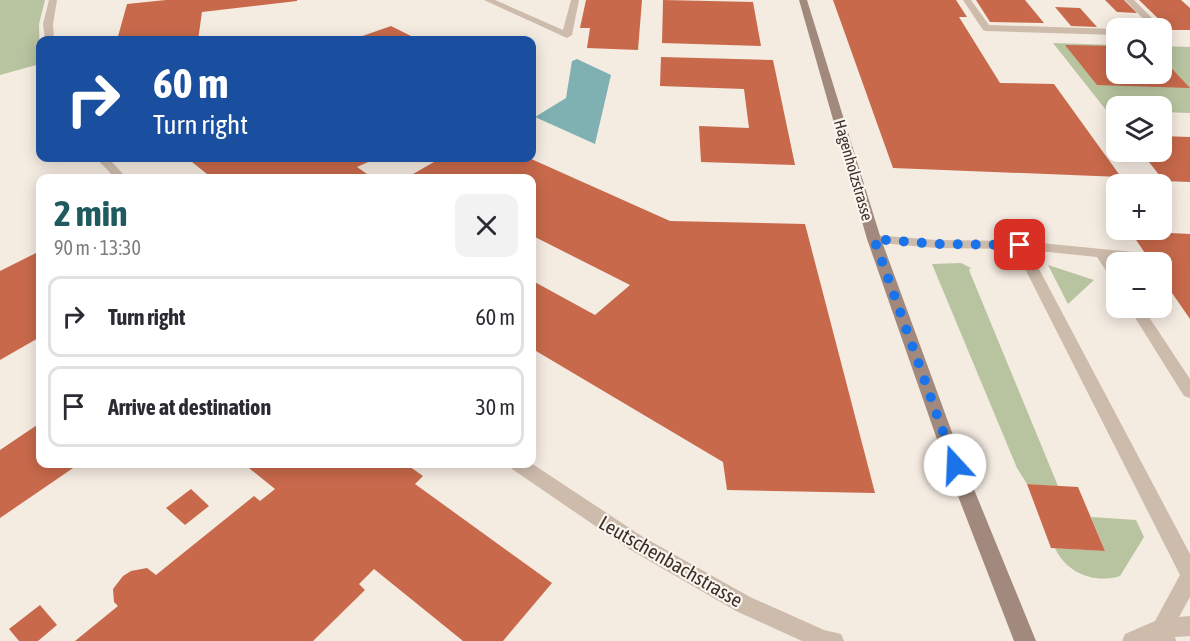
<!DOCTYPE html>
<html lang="en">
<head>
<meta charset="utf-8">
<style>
  body { margin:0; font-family:"Asap Condensed",sans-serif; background:#f2f2f3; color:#2b2b33; height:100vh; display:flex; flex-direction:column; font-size:22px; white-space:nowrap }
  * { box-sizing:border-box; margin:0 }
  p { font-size:20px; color:#7c7c81 }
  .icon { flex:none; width:33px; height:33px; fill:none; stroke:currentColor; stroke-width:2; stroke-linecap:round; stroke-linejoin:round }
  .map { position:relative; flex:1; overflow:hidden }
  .side { position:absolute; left:36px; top:174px; width:500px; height:294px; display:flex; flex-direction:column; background:#fff; border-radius:12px; box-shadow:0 3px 15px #0003 }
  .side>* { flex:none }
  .top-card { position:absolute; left:36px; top:36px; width:500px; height:126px; border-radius:12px; box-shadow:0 3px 15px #0003; background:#1a4fa0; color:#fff; overflow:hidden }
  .fabs { position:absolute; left:1106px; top:18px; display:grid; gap:12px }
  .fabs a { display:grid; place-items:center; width:66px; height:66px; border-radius:12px; background:#fff; box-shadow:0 3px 15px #0003; font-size:30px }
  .pin { position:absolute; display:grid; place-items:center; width:51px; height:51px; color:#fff; margin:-26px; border-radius:12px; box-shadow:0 3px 9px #0006 }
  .me { position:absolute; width:66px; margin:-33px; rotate:340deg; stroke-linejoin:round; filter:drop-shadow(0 0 4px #0008) }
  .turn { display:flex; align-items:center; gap:21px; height:126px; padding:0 18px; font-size:27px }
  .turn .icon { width:78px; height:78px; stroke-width:2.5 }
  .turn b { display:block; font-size:42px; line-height:51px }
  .round { display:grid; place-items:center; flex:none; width:63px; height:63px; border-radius:12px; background:#f2f2f3 }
  .head { display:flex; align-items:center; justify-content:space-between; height:102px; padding:0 18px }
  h1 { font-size:36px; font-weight:700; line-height:45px; color:#1f5a5e }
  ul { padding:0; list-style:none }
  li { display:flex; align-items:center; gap:18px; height:81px; margin:0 12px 9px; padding:0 6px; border:3px solid #e1e1e2; border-radius:12px }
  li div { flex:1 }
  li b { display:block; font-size:22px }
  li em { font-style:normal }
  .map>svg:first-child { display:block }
  .green { fill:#b8c4a0 }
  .water { fill:#7fb0b2 }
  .building { fill:#c8694b }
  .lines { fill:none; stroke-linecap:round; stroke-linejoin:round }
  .lane { fill:#cdbbac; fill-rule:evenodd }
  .street { fill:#cdbbac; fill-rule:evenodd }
  .secondary { fill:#a18a7d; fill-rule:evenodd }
  .route { stroke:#1a73e8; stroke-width:10; stroke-dasharray:0 18 }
  .labels { text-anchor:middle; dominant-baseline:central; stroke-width:4.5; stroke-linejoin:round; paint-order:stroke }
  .street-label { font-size:16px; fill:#3b302b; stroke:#fbf5ee }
  .near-street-label { font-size:20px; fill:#3b302b; stroke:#fbf5ee }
</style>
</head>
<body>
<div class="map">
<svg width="1190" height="641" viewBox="0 0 1190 641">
  <rect width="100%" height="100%" fill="#f4ebe1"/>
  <path class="green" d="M0,0h45l-6,24 1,40 -40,11z
    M1053,43l63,2v29h45v-28l29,1v66l-29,-1v-6h-45v4h-10z
    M961,263l10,5 -2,2 89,216 -31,-2 -10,-16 -85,-204z
    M1048,265l46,15 -26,24z
    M1091,517l45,3 8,17 -24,39c-25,8 -54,-3 -65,-28l50,3z"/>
  <path class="water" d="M577,59l34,16 -16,69 -60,-27 31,-19 6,-37z"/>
  <path class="building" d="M166,0h131v1l-95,11 -4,28h-81l10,-36z
    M586,0h56l-4,50 -51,-2 3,-20h-10z
    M663,0l90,2 8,44 -99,-3z
    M833,0h123l11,17h-8l41,66 54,1 67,93 -228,-9z
    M976,0h49l19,23 -54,-1z
    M1105,0h19l13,13 -20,-1z
    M1139,0h42l9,8v22h-20z
    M1055,7l25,1 17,19 -26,-1z
    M391,26l28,14h-68z
    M1065,45l51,1v28h45v-17l29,31 -93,-3z
    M661,57l112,3 22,105 -94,-3 -2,-36 50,2 -5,-39 -84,-3z
    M1161,136l29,1v45l-26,-1 -23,-29h20z
    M187,158h190l-20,9 10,7 -9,4h-146z
    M441,158h88l141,63 135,3 70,269 -148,-3 -4,-28 -192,-114v-68l64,35 35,-30 -99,-50v-57h-125z
    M1130,231l60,3v85l-29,-42v-15h-10z
    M40,251v86l-40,23v-89z
    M40,423v41h39l-79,54v-68z
    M244,464h162l17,12 -8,8 137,99 -49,58h-40l-89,-72 -15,15 6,6 -52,51h-238l43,-35 -4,-4 -1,-13 10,-13 8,-5 16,-3 9,7 98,-79 6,5 15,-12z
    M1027,484l51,3 27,64 -54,-3z
    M191,489l18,17 -24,19 -19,-17z
    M40,605l17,20 -19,16h-19l-10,-12z"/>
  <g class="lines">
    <path class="lane" d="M484,0h11l68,30 8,-30h8l-7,35 -5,3z
      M963,0h8l18,25 127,4v6l-130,-4 -3,-1z
      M1125,0h9l28,28 -1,1 -9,-1z
      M874,235l62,5 84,1 133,13 2,3 -7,4 -36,-3 4,6v16l-5,-2 -14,-21 -68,-7 161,304v43l-11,20 11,-1v20l-15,1 1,4h-54l3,-7 30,-13 25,-46 -165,-326 -79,-1 -67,-6 -2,-3 2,-3z
      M1129,308h14l47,71v19l-6,-2z"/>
    <path class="street" d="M49,0h8l-4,24 1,16h-9l-2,-16z
      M96,158h12l19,20h-12z
      M531,463l112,74 107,60 74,33 17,4 3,7h-42l-66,-30 -107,-62 -117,-80 -3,-5z"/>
    <path class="secondary" d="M799,0h8l74,239 83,226 72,176h-22l-68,-176 -79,-226z"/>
  </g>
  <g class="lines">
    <path class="route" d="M955,465l-81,-226 62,5 84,1"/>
  </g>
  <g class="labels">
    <g class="street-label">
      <text transform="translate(854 170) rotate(74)">Hagenholzstrasse</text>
    </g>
    <g class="near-street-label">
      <text transform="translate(671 561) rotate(30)">Leutschenbachstrasse</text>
    </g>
  </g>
</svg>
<div class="fabs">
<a><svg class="icon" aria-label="search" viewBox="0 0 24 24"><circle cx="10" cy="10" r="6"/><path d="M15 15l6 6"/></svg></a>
<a><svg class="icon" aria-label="layers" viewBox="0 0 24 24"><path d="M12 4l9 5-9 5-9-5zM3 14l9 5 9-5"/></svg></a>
<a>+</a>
<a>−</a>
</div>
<div class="pin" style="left:1020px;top:245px;background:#d93025"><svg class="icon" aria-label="arrive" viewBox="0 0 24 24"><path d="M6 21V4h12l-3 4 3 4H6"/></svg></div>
<svg class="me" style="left:955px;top:465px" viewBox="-20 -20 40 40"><circle r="19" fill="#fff"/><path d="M0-13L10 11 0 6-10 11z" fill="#1a73e8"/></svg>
<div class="top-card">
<div class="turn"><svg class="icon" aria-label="right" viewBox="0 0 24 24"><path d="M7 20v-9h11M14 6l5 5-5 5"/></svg><div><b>60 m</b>Turn right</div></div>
</div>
<section class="side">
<div class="head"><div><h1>2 min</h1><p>90 m · 13:30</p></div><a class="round"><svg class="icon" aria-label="close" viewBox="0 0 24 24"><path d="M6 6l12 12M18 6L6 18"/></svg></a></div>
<ul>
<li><svg class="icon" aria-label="right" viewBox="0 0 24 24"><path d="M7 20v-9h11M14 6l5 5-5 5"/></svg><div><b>Turn right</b></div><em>60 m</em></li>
<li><svg class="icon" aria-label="arrive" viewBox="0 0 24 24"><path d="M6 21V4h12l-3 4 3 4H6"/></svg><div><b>Arrive at destination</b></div><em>30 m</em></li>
</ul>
</section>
</div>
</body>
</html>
